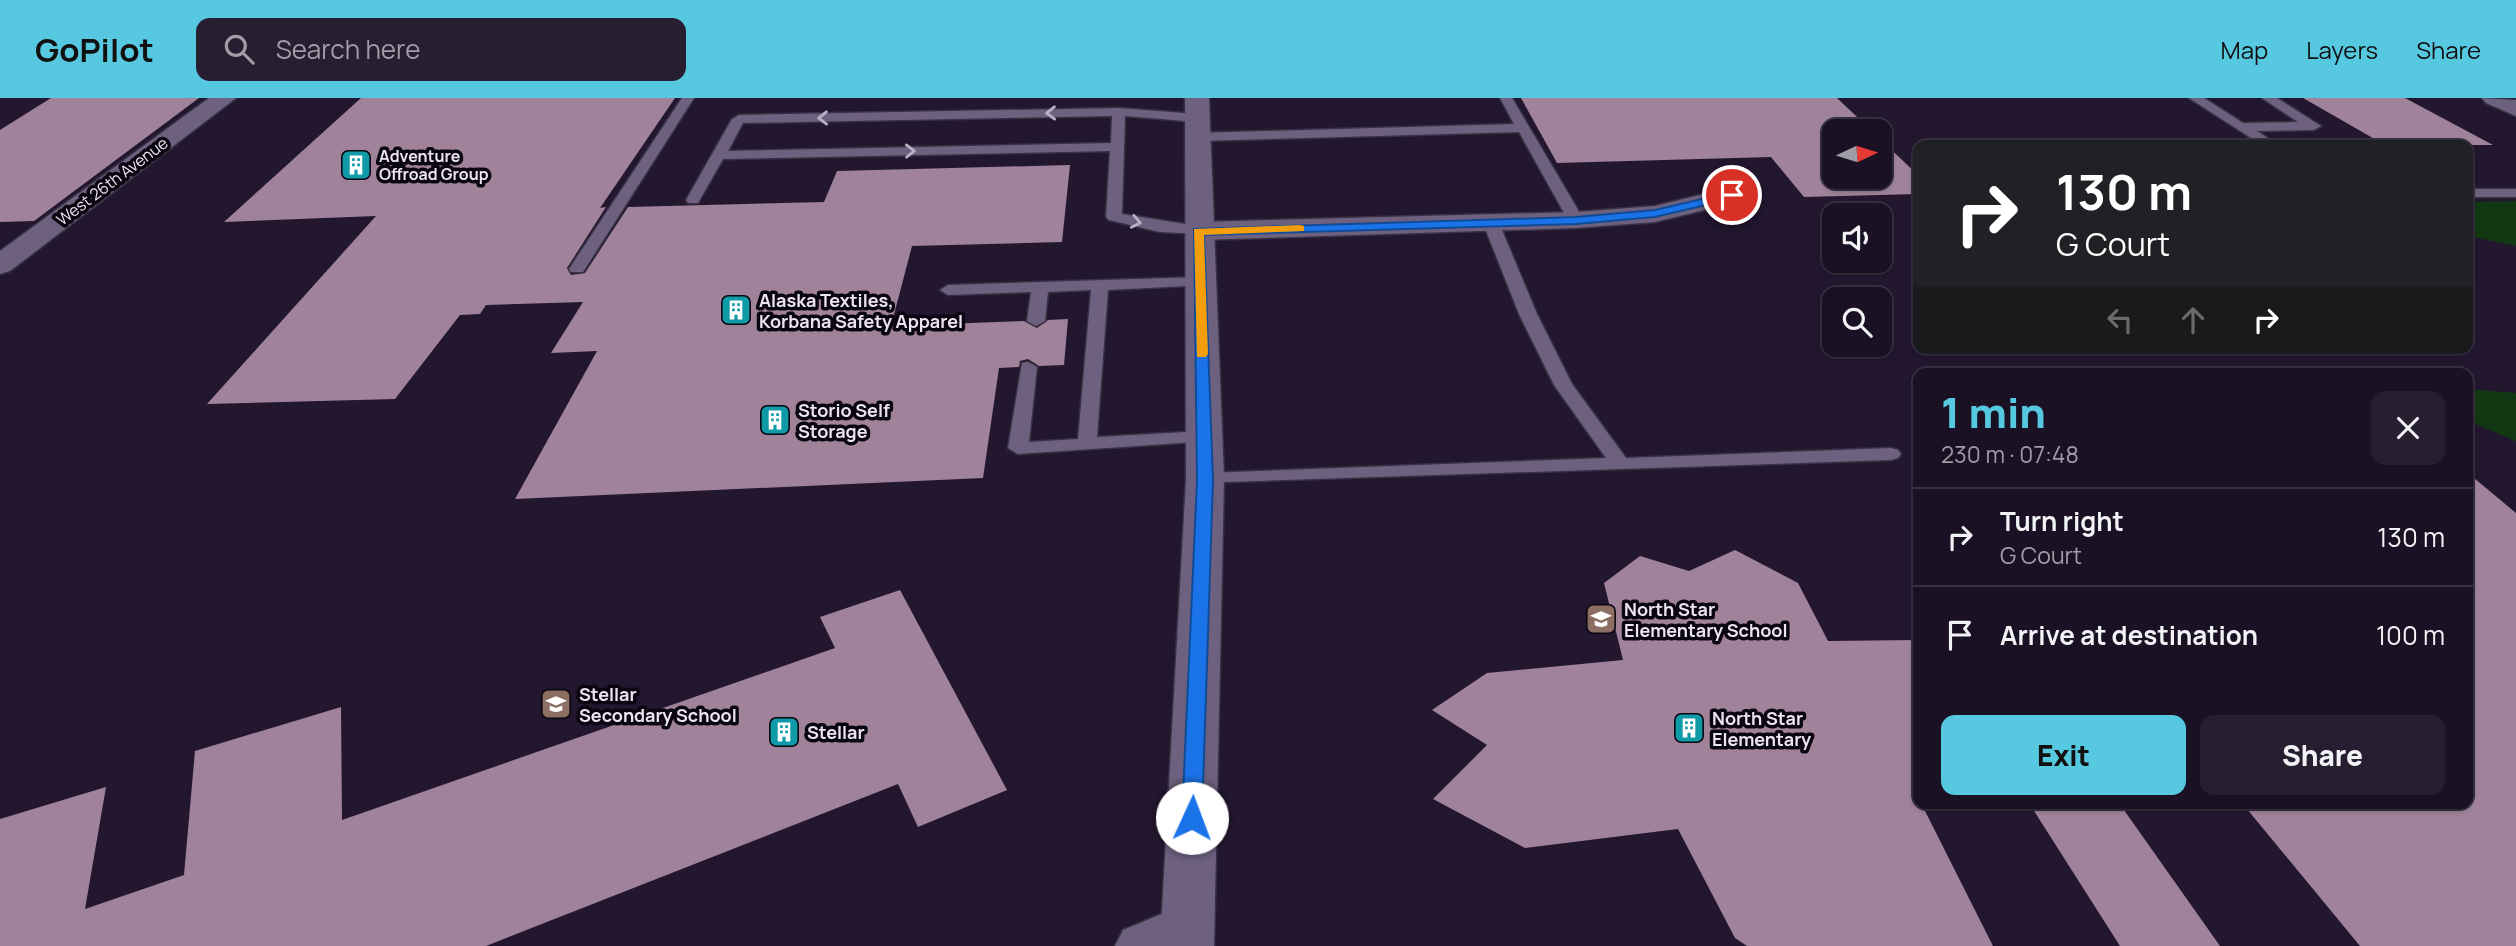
<!DOCTYPE html>
<html lang="en">
<head>
<meta charset="utf-8">
<style>
  body { margin:0; font-family:Manrope,sans-serif; background:#271f31; color:#f1f3f6; height:100vh; display:flex; flex-direction:column; font-size:26px; white-space:nowrap }
  * { box-sizing:border-box; margin:0 }
  p { font-size:23px; color:#9f9da6 }
  .icon { flex:none; width:38px; height:38px; fill:none; stroke:currentColor; stroke-width:2; stroke-linecap:round; stroke-linejoin:round }
  .map { position:relative; flex:1; overflow:hidden }
  .side { position:absolute; left:1913px; top:270px; width:560px; height:441px; display:flex; flex-direction:column; background:#1a1124; border-radius:14px; box-shadow:0 2px 5px #0004,0 0 0 2px #383141 }
  .side>* { flex:none }
  .hud { position:absolute; left:1913px; top:42px; width:560px; height:214px; border-radius:14px; box-shadow:0 2px 5px #0004,0 0 0 2px #383141; background:#202124; color:#fff; overflow:hidden }
  .needle { width:46px; rotate:86deg }
  .fabs { position:absolute; left:1822px; top:21px; display:grid; gap:14px }
  .fabs a { display:grid; place-items:center; width:70px; height:70px; border-radius:14px; background:#1a1124; box-shadow:0 2px 5px #0004,0 0 0 2px #383141; font-size:35px }
  .pin { position:absolute; display:grid; place-items:center; width:60px; height:60px; color:#fff; margin:-30px; border:4px solid #fff; border-radius:50%; box-shadow:0 2px 7px #0007 }
  .me { position:absolute; width:77px; margin:-38px; rotate:2deg; stroke-linejoin:round; filter:drop-shadow(0 0 5px #0008) }
  .turn { display:flex; align-items:center; gap:24px; height:147px; padding:0 28px; font-size:32px }
  .turn .icon { width:91px; height:91px; stroke-width:2.5 }
  .turn b { display:block; font-size:49px; line-height:60px }
  .lanes { display:flex; align-items:center; height:66px; padding:0 28px; background:#0003; justify-content:center; gap:35px; direction:ltr }
  .lanes .off { opacity:.35 }
  .round { display:grid; place-items:center; flex:none; width:74px; height:74px; border-radius:14px; background:#271f31 }
  .head { display:flex; align-items:center; justify-content:space-between; height:119px; padding:0 28px }
  h1 { font-size:42px; font-weight:800; line-height:52px; color:#56c9e0 }
  .action { display:flex; gap:14px; margin-top:auto; padding:14px 28px }
  .action a { flex:1; height:80px; border-radius:14px; background:#56c9e0; color:#111; font-size:28px; font-weight:800; line-height:80px; text-align:center }
  .action a+a { background:#271f31; color:#f1f3f6 }
  ul { padding:0; list-style:none }
  li { display:flex; align-items:center; gap:21px; height:98px; padding:0 28px; border-top:2px solid #383141 }
  li div { flex:1 }
  li b { display:block; font-size:26px }
  li em { font-style:normal }
  header { display:flex; align-items:center; gap:42px; box-sizing:border-box; height:98px; padding:0 35px; background:#56c9e0; color:#111 }
  header strong { font-size:33px }
  nav { display:flex; gap:38px; margin-inline-start:auto; font-size:24px }
  .search { width:490px; height:63px; background:#271f31; display:flex; align-items:center; gap:18px; box-sizing:border-box; padding:0 24px; border-radius:14px; color:#9f9da6; font-size:26px }
  .map>svg:first-child { display:block }
  .green { fill:#123813 }
  .building { fill:#a0839a }
  .lines { fill:none; stroke-linecap:round; stroke-linejoin:round }
  .lane-casing { stroke:#393044; stroke-width:3 }
  .street-casing { stroke:#393044; stroke-width:3 }
  .secondary-casing { stroke:#393044; stroke-width:3 }
  .lane { fill:#6e617f; fill-rule:evenodd }
  .street { fill:#6e617f; fill-rule:evenodd }
  .secondary { fill:#6e617f; fill-rule:evenodd }
  .oneway { stroke:#b9b0c6 }
  .route { fill:#1a73e8; stroke:#114b97; stroke-width:2 }
  .slow { fill:#f59e0b }
  .labels { text-anchor:middle; dominant-baseline:central; stroke-width:7; stroke-linejoin:round; paint-order:stroke }
  .far-poi-label { font-size:16px; font-weight:bold; fill:#ebe4f5; stroke:#0a0610; text-anchor:start }
  .far-street-label { font-size:16px; fill:#ebe4f5; stroke:#0a0610 }
  .poi-label { font-size:18px; font-weight:bold; fill:#ebe4f5; stroke:#0a0610; text-anchor:start }
</style>
</head>
<body>
<header>
<strong>GoPilot</strong>
<div class="search"><svg class="icon" aria-label="search" viewBox="0 0 24 24"><circle cx="10" cy="10" r="6"/><path d="M15 15l6 6"/></svg>Search here</div>
<nav><a>Map</a><a>Layers</a><a>Share</a></nav>
</header>
<div class="map">
<svg width="2516" height="848" viewBox="0 0 2516 848">
  <rect width="100%" height="100%" fill="#231730"/>
  <path class="green" d="M2516,103v45l-48,-10v-34z
    M2468,291l48,4v48l-48,-20z"/>
  <path class="building" d="M51,0h148l-165,123 -34,1v-92z
    M361,0h314l-75,110 6,-1 -39,61 4,7 14,-2 43,-66 196,-5 13,-31 233,-6 -8,77 -150,4 -21,80 133,-5 13,7 11,-8 20,-1 -4,46 -25,1 -11,-7 -8,2 -1,6 -20,1 -16,110 -468,21 82,-148 -46,2 32,-51 -97,3 -6,9 -20,1 -65,84 -188,5 169,-188 -152,6z
    M1521,0h316l35,33h-38v46h46v-38l38,36v19l-114,3 -33,-40 -214,6z
    M2303,0h102l88,47h-108z
    M2468,375l48,40v433h-156l-118,-143h226z
    M1735,452l63,33 30,58 90,-1v163h3l72,143h-246l-12,-8 -57,-109 -153,19 -92,-49 54,-54 -55,-35 55,-37 136,-13 -19,-77 36,-27 49,15z
    M900,492l107,200 -89,37 -20,-43 -412,162h-486v-127l106,-32 -21,122 99,-34 11,-124 146,-44 1,113 493,-172 -15,-31z
    M2029,705h90l101,143h-100z"/>
  <g class="lines">
    <g class="lane-casing">
      <path id="lane" d="M682,0h12l-111,174h-12l-2,-3z
        M1500,0h12l72,122 -3,3h-10l-3,-3 -49,-88 -322,9 -7,-4 7,-4 317,-9z
        M2189,0h15l39,25 55,-1 -36,-24h15l44,28 -7,4 -57,1 21,14h-16z
        M1119,10l78,6 7,4 -7,4 -72,-6 -3,98 76,12 8,5 -3,3 -43,-2 -51,-12 -3,-3 4,-66 -387,8 -25,44h-10l-2,-3 46,-81 7,-4zM1112,18l-1,27 -383,8 15,-28z
        M2468,91h48v8h-48z
        M1491,120l8,5 38,91 35,70 54,74 265,-10 7,2 3,4 -3,4 -7,2 -693,23 -3,-4 3,-4 7,-2 401,-15 -52,-73 -35,-71 -36,-91z
        M1200,179l6,2 2,3 -2,3 -98,5 -11,147 107,-6 10,6 -3,4 -193,13 -10,-6 14,-85 6,-1 9,5 -8,75 49,-3 13,-149 -43,2 -3,29 -9,5 -9,-5 4,-29 -83,3 -8,-5 8,-5z"/>
    </g>
    <g class="street-casing">
      <path id="street" d="M209,0h27l-226,173 -10,3v-23z
        M2482,0l34,2v16l-30,-13z
        M1732,89l10,2 4,6 -4,6 -87,21 -79,6 -378,12 -10,-3 -4,-6 4,-6 10,-3 378,-10 79,-6z
        M1188,805l19,7 7,16 -7,16 -10,4h-82l8,-16z"/>
    </g>
    <g class="secondary-casing">
      <path id="secondary" d="M1185,0h24l15,381 -10,467h-54l26,-467z"/>
    </g>
    <use href="#lane" class="lane"/>
    <use href="#street" class="street"/>
    <use href="#secondary" class="secondary"/>
  </g>
  <defs><path id="oneway-chevron" d="M-2-3.5L2.5 0L-2 3.5" fill="none" stroke-width="1.6" stroke-linecap="round" stroke-linejoin="round" transform="scale(1.75)"/></defs>
  <g class="oneway">
    <use href="#oneway-chevron" transform="translate(1051 15) rotate(179)"/>
    <use href="#oneway-chevron" transform="translate(823 20) rotate(179)"/>
    <use href="#oneway-chevron" transform="translate(910 53) rotate(-1)"/>
    <use href="#oneway-chevron" transform="translate(1136 124) rotate(12)"/>
  </g>
  <path class="route" d="M1732,94l4,1v5l-81,19 -79,7 -372,11 9,245 -11,338 -3,5 -7,3 -7,-3 -3,-5 15,-338 -3,-251 382,-12 79,-7z"/>
  <path class="slow" d="M1300,127l4,1v5l-100,4 4,119 -2,3h-9l-3,-128z"/>
  <defs>
    <g id="building-square" transform="scale(1.575)"><rect x="-9" y="-9" width="18" height="18" rx="4" fill="#0f9aa8" stroke="#0a0610"/><path d="M-4-6H4V6H1V3H-1V6H-4ZM-2.5-4.3h1.7v1.8h-1.7ZM.8-4.3h1.7v1.8H.8ZM-2.5-1h1.7V.8h-1.7ZM.8-1h1.7V.8H.8Z" fill="#fff"/></g>
    <g id="school-square" transform="scale(1.575)"><rect x="-9" y="-9" width="18" height="18" rx="4" fill="#8d6e63" stroke="#0a0610"/><path d="M0-5L7-2L0 1L-7-2ZM-4 1L0 2.5L4 1V4Q0 6-4 4Z" fill="#fff"/></g>
  </defs>
  <g fill-rule="evenodd">
    <use href="#building-square" x="356" y="67"/>
    <use href="#building-square" x="736" y="212"/>
    <use href="#building-square" x="775" y="322"/>
    <use href="#school-square" x="1601" y="521"/>
    <use href="#school-square" x="556" y="606"/>
    <use href="#building-square" x="1689" y="630"/>
    <use href="#building-square" x="784" y="634"/>
  </g>
  <g class="labels">
    <g class="far-poi-label">
      <text x="379" y="58">Adventure<tspan x="379" dy="18">Offroad Group</tspan></text>
    </g>
    <g class="far-street-label">
      <text transform="translate(112 83) rotate(-37)">West 26th Avenue</text>
    </g>
    <g class="poi-label">
      <text x="759" y="202">Alaska Textiles,<tspan x="759" dy="21">Korbana Safety Apparel</tspan></text>
      <text x="798" y="312">Storio Self<tspan x="798" dy="21">Storage</tspan></text>
      <text x="1624" y="511">North Star<tspan x="1624" dy="21">Elementary School</tspan></text>
      <text x="579" y="596">Stellar<tspan x="579" dy="21">Secondary School</tspan></text>
      <text x="1712" y="620">North Star<tspan x="1712" dy="21">Elementary</tspan></text>
      <text x="807" y="634">Stellar</text>
    </g>
  </g>
</svg>
<div class="fabs">
<a><svg class="needle" viewBox="-14 -14 28 28"><path d="M0-13l5 13h-10z" fill="#e53935"/><path d="M0 13l5-13h-10z" fill="#9f9da6"/></svg></a>
<a><svg class="icon" aria-label="sound" viewBox="0 0 24 24"><path d="M4 9h4l5-4v14l-5-4H4zM17 9q2 3 0 6"/></svg></a>
<a><svg class="icon" aria-label="search" viewBox="0 0 24 24"><circle cx="10" cy="10" r="6"/><path d="M15 15l6 6"/></svg></a>
</div>
<div class="pin" style="left:1732px;top:97px;background:#d93025"><svg class="icon" aria-label="arrive" viewBox="0 0 24 24"><path d="M6 21V4h12l-3 4 3 4H6"/></svg></div>
<svg class="me" style="left:1192px;top:720px" viewBox="-20 -20 40 40"><circle r="19" fill="#fff"/><path d="M0-13L10 11 0 6-10 11z" fill="#1a73e8"/></svg>
<div class="hud">
<div class="turn"><svg class="icon" aria-label="right" viewBox="0 0 24 24"><path d="M7 20v-9h11M14 6l5 5-5 5"/></svg><div><b>130 m</b>G Court</div></div>
<div class="lanes"><svg class="icon off" aria-label="left" viewBox="0 0 24 24"><path d="M17 20v-9H6M10 6l-5 5 5 5"/></svg><svg class="icon off" aria-label="ahead" viewBox="0 0 24 24"><path d="M12 20V5M6 11l6-6 6 6"/></svg><svg class="icon" aria-label="right" viewBox="0 0 24 24"><path d="M7 20v-9h11M14 6l5 5-5 5"/></svg></div>
</div>
<section class="side">
<div class="head"><div><h1>1 min</h1><p>230 m · 07:48</p></div><a class="round"><svg class="icon" aria-label="close" viewBox="0 0 24 24"><path d="M6 6l12 12M18 6L6 18"/></svg></a></div>
<ul>
<li><svg class="icon" aria-label="right" viewBox="0 0 24 24"><path d="M7 20v-9h11M14 6l5 5-5 5"/></svg><div><b>Turn right</b><p>G Court</p></div><em>130 m</em></li>
<li><svg class="icon" aria-label="arrive" viewBox="0 0 24 24"><path d="M6 21V4h12l-3 4 3 4H6"/></svg><div><b>Arrive at destination</b></div><em>100 m</em></li>
</ul>
<div class="action"><a>Exit</a><a>Share</a></div>
</section>
</div>
</body>
</html>
